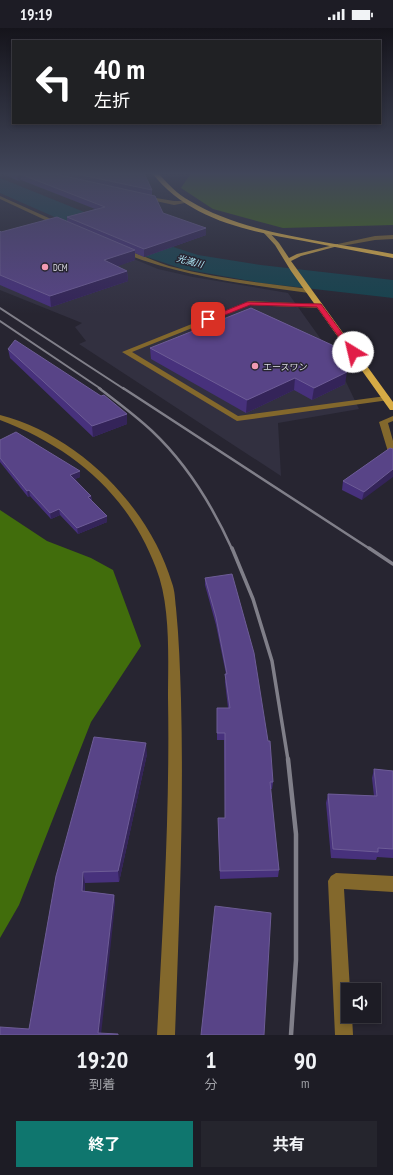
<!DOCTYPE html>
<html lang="ja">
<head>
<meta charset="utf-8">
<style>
  body { margin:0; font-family:"PT Sans Narrow","Noto Sans JP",sans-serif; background:#25252d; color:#f1f3f6; height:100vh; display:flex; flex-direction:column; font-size:15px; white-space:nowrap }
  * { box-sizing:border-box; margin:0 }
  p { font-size:13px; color:#a0a1a7 }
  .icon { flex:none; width:22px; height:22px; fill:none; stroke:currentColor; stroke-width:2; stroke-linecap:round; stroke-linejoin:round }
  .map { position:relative; height:1007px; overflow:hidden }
  .drawer { display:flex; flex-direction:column; background:#1d1c25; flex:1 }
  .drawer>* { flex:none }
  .top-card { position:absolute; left:12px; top:12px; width:369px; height:84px; border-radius:0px; box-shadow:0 2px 6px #0003,0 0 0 1px #3b3a42; background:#202124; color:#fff; overflow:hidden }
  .buttons { position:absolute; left:341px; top:955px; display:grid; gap:8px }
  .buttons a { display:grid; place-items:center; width:40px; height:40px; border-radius:0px; background:#1d1c25; box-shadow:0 2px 6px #0003,0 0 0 1px #3b3a42; font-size:20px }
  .pin { position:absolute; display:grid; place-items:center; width:34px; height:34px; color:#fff; margin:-17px; border-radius:8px; box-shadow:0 2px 6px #0006 }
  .me { position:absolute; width:44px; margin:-22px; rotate:324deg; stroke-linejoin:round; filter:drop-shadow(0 0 3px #0008) }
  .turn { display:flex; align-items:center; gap:14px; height:84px; padding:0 16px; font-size:18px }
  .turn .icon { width:52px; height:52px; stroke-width:2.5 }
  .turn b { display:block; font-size:28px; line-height:34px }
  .eta { display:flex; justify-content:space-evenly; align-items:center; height:68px; text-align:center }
  .eta b { font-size:24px; font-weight:700; line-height:28px }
  .primary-button { display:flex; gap:8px; margin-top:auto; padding:8px 16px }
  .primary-button a { flex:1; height:46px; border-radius:0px; background:#0f766e; color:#fff; font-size:16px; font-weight:700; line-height:46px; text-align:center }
  .primary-button a+a { background:#25252d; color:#f1f3f6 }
  .status { display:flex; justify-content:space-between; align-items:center; height:28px; padding:0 20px; background:#1d1c25; direction:ltr }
  .status svg { height:11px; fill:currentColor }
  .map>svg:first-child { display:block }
  .built { fill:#323040 }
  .forest { fill:#416d0c }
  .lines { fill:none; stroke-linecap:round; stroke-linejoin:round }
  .river { fill:#15424d; fill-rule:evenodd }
  .minor { fill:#83682c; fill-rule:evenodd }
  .major { fill:#d7ab45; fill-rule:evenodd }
  .highway { fill:#fac545; fill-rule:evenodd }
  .rail-far3 { stroke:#807f89; stroke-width:2 }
  .rail-far2 { stroke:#807f89; stroke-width:2.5 }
  .rail-far1 { stroke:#807f89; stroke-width:3.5 }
  .rail { stroke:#807f89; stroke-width:4.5 }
  .wall { fill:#47317c }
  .shaded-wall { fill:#342459 }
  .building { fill:#584487; stroke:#6d5c96 }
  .route { fill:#e11d48; stroke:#92132f }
  .poi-dot { fill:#f19ab2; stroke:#272531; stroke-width:1.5 }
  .labels { text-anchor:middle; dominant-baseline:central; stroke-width:3; stroke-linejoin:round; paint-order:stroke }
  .far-water-label { font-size:9px; font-style:italic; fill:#b0ebfb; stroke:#272531 }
  .far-poi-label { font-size:9px; fill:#dfdee6; stroke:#272531; text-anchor:start }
</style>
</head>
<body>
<div class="status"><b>19:19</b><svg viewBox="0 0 49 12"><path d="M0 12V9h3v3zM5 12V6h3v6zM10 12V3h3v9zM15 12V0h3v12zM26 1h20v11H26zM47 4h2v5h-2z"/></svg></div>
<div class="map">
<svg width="393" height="1007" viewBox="0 0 393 1007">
  <rect width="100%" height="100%" fill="#272531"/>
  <path class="built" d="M54,198l104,43 35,8 95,16 47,66 24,50 -81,14 3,53 -202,-132 7,-3 -11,-14 7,-4 -82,-33v-50z"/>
  <path class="forest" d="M191,145h202v52l-110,3 -70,-19 -32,-21z
    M0,482l47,31 44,17 22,12 28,76 -50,76 -72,183 -19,33z"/>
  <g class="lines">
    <path class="river" d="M0,150l161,65 37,12 63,10 132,15v18l-132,-15 -78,-14 -42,-14 -141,-62z"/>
    <path class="minor" d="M0,168l62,28 1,1 -5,1 -58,-27z
      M144,168l30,5h14l2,1 -16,3 -32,-7z
      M393,207v4l-18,1 -39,7 -3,-2 42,-9z
      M123,221c16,5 31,12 46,17 46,12 93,17 140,23l3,2 -3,2c-64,-9 -127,-16 -188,-41l-1,-1z
      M249,273l70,3 3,2 -3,2 -69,-3 -118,47 106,64 148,-20h3v4l-152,21 -115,-69z
      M0,387c78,20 149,91 172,168 3,8 3,17 4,25 3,30 4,61 5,92 3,111 -2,223 -6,335h-18c6,-112 13,-224 11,-337 0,-40 3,-92 -12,-130 -28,-74 -84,-121 -156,-148z
      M393,388v5l-5,2 5,18v17l-4,-3 -10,-33z
      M336,845l57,3v16l-49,-3 6,101h-2v26h4l1,19h-18l-7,-154 3,-5z"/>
    <path class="major" d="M264,203h4l11,12 10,15 8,-4 41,-10v2l-37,10 -10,5 102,141v8h-3l-99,-139 -16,-26 -12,-13z"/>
    <path class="highway" d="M152,145h6c10,11 19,21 32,28 56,34 139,40 203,53v4c-30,-6 -60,-11 -89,-17 -56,-10 -115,-21 -152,-68z"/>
    <path class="rail-far3" d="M0,280l124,81
      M0,293l101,68"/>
    <path class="rail-far2" d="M99,360c18,14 36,27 53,43 34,32 61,76 80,118
      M123,360l247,161"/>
    <path class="rail-far1" d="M232,520l21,51 19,62 16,99
      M369,520l24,16"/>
    <path class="rail" d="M288,731l8,75v126l-5,75"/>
  </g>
  <path class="wall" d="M2,145h142l8,17v5l11,18 43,22 -62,22 -9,-4v7l-18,6 10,5 1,10 -77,26 -51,-22v-54l1,1 66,-11v-4l28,-8 -74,-29 -3,1z
    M150,320l195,36 -33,16 -18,-10 -48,23 -95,-54z
    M8,321l119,65v10l-34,13 -83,-79z
    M0,412l80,37 -5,2 16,17 1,5 15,15v6l-29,12 -18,-19 -9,4 -21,-23 -2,1 -28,-35z
    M390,420l-28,52 -20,-10 1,-9z
    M205,550l68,204 -1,7h-2l9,81 -1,7 -58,2 -2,-54v-7h7l-1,-78h-7v-32h11l-3,-26 1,-8 -10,-49 -11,-40z
    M147,726l-28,128 -34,1v8l29,4 1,10 -86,124 27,-153z
    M374,741l19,2v87l-16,-1 -1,3 -45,-2 -5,-55 2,-9 46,2 -2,-18z"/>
  <path class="shaded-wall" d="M20,146l1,6 -3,1 -1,-6z
    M206,200v7l-62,22v-8z
    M135,222v10l-30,11 -1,-11z
    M127,243l1,10 -77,26 -1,-11z
    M347,344l-2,12 -33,16 2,-12z
    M295,350l-1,12 -48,23 1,-13z
    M127,386v10l-34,13 -1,-11z
    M393,441v8l-31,23 2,-8z
    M80,443v6l-9,4 -1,-6z
    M29,462l1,6 -2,1 -1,-6z
    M91,468l1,6 -4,-5z
    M59,481l1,6 -9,4 -1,-6z
    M107,488v6l-29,12 -1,-6z
    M146,715l1,11 -28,128 -1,-11z
    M83,844l2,11 -1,18 -2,-10z
    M114,867l1,10 -14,130 -3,-2z"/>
  <path class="building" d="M13,145h38l104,23 8,17 43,15 -62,21 -77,-32 38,-10 -85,-33 -3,1z
    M72,145h72l8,17z
    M57,189l78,33 -31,10 23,11 -77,25 -50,-21v-44l1,1z
    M251,280l81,37 15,27 -33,16 -19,-10 -48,22 -97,-52z
    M15,312l86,56 3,-1 23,19 -35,12 -84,-77z
    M16,404l64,39 -10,4 21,21 -3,1 19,19 -30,12 -18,-19 -9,4 -21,-23 -2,1 -27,-33v-18z
    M390,420l3,1v20l-29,23 -21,-11z
    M232,546l22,79 14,88h2l3,41h-3l9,88 -59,1 -2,-53h7v-85h-8v-25h13l-5,-34h2l-11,-57 -11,-39z
    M94,709l52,6 -28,128 -35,1 -1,19 32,4 -16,138 20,1v1h-118v-8l29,2 27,-153z
    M374,741l19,2v78l-15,-1v4l-45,-3 -5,-55 49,2z
    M215,878l56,7 -7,122h-63z"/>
  <linearGradient id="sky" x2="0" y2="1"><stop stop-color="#15141b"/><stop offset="0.51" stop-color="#41465a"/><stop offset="1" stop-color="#41465a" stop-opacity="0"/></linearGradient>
  <rect width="393" height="286" fill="url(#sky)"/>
  <path class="route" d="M247,274l74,2 35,48 -5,2 -34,-47 -67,-2 -40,16 -5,-2z"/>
  <g class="poi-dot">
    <circle cx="45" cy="239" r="4"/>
    <circle cx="255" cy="338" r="4"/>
  </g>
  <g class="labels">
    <g class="far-water-label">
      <text transform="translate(190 233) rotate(15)">光満川</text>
    </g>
    <g class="far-poi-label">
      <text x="53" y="239">DCM</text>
      <text x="263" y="338">エースワン</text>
    </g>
  </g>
</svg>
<div class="buttons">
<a><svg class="icon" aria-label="sound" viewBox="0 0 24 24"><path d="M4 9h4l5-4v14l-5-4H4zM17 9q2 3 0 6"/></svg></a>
</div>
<div class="pin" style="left:208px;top:291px;background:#d93025"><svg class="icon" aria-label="arrive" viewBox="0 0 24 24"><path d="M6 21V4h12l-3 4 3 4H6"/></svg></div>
<svg class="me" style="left:353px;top:324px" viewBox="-20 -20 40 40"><circle r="19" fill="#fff"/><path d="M0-13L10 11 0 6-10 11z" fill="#e11d48"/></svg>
<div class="top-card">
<div class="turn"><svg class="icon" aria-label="left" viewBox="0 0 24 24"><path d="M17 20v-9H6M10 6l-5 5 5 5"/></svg><div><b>40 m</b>左折</div></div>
</div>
</div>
<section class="drawer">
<div class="eta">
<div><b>19:20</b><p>到着</p></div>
<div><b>1</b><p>分</p></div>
<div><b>90</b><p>m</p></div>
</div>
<div class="primary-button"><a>終了</a><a>共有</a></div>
</section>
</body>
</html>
